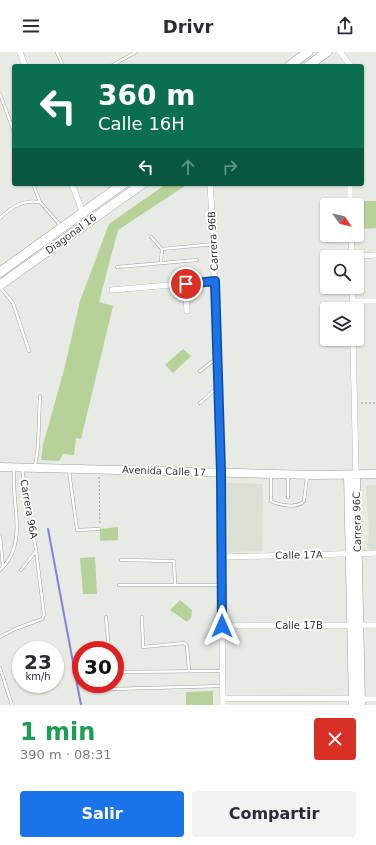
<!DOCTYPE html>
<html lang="es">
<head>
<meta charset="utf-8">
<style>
  body { margin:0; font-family:"DejaVu Sans",sans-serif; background:#f2f2f3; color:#2b2b33; height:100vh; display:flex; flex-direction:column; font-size:15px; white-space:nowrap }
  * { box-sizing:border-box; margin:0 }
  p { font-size:13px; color:#7c7c81 }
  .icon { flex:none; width:22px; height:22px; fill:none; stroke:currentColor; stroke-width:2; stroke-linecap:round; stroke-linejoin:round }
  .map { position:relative; height:653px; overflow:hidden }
  .drawer { display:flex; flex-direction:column; background:#fff; flex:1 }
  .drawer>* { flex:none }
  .banner { position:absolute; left:12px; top:12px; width:352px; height:122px; border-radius:4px; box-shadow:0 1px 3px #0004; background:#0b6e4f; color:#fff; overflow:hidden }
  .needle { width:26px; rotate:124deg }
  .fabs { position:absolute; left:320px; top:146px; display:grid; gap:8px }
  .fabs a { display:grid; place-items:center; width:44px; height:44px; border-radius:4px; background:#fff; box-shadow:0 1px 3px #0004; font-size:20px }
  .speed { position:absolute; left:12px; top:589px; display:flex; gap:8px; font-size:20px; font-weight:700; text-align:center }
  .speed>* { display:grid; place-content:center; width:52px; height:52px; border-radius:50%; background:#fff; box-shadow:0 1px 3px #0004; line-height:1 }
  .speed small { font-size:10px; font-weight:400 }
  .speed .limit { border:6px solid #d22; background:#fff; color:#111 }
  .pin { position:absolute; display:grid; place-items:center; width:34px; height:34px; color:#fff; margin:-17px; border:2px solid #fff; border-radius:50%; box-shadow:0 1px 4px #0007 }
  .me { position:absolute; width:44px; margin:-22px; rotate:0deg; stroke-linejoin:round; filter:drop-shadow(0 0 3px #0008) }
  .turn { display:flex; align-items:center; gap:14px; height:84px; padding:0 20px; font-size:18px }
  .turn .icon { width:52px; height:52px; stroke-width:2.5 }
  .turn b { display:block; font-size:28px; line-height:34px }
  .lanes { display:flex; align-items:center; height:38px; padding:0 20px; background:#0003; justify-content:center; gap:20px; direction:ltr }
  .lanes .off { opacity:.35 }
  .round { display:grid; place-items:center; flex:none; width:42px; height:42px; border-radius:4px; background:#f2f2f3 }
  .head { display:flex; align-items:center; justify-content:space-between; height:68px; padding:0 20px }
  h1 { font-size:24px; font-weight:600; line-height:30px; color:#1e9e55 }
  .button { display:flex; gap:8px; margin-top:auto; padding:8px 20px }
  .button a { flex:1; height:46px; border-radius:4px; background:#1a73e8; color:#fff; font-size:16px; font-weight:600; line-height:46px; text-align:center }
  .button a+a { background:#f2f2f3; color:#2b2b33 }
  header { display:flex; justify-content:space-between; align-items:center; height:52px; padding:0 20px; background:#fff; font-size:18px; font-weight:600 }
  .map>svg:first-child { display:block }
  .built { fill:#dae0d4 }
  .green { fill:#b6d298 }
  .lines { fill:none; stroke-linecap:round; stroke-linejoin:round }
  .stream { stroke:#8284db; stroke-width:2 }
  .lane-casing { stroke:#9fa19c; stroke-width:3.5 }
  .street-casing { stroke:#9fa19c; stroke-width:6 }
  .secondary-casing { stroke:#9fa19c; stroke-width:9 }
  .primary-casing { stroke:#9fa19c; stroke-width:10 }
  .path { stroke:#999c98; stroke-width:1; stroke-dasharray:2 2; stroke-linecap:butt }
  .lane { stroke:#fff; stroke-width:2.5 }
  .street { stroke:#fff; stroke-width:5.5 }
  .secondary { stroke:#fff; stroke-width:8 }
  .primary { stroke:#fff; stroke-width:9 }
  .route-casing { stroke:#114b97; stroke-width:10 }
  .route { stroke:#1a73e8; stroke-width:7 }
  .labels { text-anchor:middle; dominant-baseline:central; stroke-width:3.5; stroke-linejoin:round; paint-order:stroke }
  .street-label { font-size:10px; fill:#343533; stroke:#fff }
</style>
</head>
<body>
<header><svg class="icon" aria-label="menu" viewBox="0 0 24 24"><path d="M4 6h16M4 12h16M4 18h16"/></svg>Drivr<svg class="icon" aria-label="share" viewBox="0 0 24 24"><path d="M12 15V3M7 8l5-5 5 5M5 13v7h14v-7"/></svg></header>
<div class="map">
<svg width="376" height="653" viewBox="0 0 376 653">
  <rect width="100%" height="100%" fill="#e7eae5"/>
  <path class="built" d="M227,431l36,1 -1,67 -34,1z
    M376,433v66h-5l-4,-4 2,-15 -3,-46z"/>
  <path class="green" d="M166,132h22l-70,46 -19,72 14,4 -32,133 -5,-1 -2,17 -11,-1 -4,7 -18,-1 2,-15 21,-75 16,-69 29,-77z
    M356,149h20v27l-18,1z
    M183,297l8,7 -18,17 -8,-8z
    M118,475v13l-18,1v-12z
    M95,505l2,37h-14l-3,-36z
    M180,548l12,10 -1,8 -4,4 -17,-12z
    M213,639v14h-27v-13z"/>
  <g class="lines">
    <path class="stream" d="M48,477l33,176"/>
    <g class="lane-casing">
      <path id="lane" d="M57,0l6,14
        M111,14l25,-14
        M0,42l14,38
        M33,132l7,18
        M0,166c12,-11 23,-19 40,-16l21,24
        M151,185l11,12 52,-5
        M161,210l1,-13
        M117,215l80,-7
        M0,235l13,16 16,48
        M200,319l17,-13
        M200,351l18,-16
        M35,415l3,-21 2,-50
        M69,419l8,59 22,-1
        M271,422v27c8,4 26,8 33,0l3,-25
        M288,424v21
        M0,484l3,30
        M121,508l53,1 1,24
        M0,518c29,-26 11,-67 14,-100
        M21,518l15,-19
        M119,533h102
        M106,565l3,33
        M142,565l1,30 41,-4 3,3 2,25
        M0,585l15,-8 27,-10 2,-4 -8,-65 -14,-81
        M0,616l12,37
        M115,620l107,-1
        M112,637l110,-3"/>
    </g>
    <g class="street-casing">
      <path id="street" d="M20,0l5,14
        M340,0l11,14
        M72,132l11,29
        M210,132l4,60 6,219 3,242
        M350,132v21
        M351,183l1,22
        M352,204l24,-1
        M186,232l1,27
        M352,235l1,22
        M112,238l103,-9
        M352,249h24
        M353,287l3,136
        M222,505l154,-4
        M222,574l154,-1
        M223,646l153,1"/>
    </g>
    <g class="secondary-casing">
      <path id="secondary" d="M0,415l315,8 61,-1
        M348,423l5,230
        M356,423l5,230"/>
    </g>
    <g class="primary-casing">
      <path id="primary" d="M289,14l19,-14
        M308,14l19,-14
        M0,220l123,-88
        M0,233l142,-101"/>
    </g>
    <path class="path" d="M361,351h15
      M99,425l1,47"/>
    <use href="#lane" class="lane"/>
    <use href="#street" class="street"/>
    <use href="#secondary" class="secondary"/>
    <use href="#primary" class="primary"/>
  </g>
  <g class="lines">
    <g class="route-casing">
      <path id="route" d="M186,232l29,-3 6,191 1,154"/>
    </g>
    <use href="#route" class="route"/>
  </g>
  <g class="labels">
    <g class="street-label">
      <text transform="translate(71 182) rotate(-36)">Diagonal 16</text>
      <text transform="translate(213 189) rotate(-93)">Carrera 96B</text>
      <text transform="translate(164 419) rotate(2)">Avenida Calle 17</text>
      <text transform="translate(29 457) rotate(80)">Carrera 96A</text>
      <text transform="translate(357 470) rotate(-91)">Carrera 96C</text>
      <text transform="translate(299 503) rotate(-1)">Calle 17A</text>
      <text x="299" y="573">Calle 17B</text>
    </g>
  </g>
</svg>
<div class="fabs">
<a><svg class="needle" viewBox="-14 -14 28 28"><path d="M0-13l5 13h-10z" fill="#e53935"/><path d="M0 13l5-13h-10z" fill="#7c7c81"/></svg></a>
<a><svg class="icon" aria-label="search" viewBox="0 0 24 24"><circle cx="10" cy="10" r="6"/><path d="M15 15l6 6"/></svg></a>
<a><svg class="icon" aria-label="layers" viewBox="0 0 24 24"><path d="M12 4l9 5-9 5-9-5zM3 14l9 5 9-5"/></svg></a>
</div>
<div class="speed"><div>23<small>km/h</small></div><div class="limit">30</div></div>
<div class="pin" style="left:186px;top:232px;background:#d93025"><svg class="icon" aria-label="arrive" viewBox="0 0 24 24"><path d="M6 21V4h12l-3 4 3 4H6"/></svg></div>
<svg class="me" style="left:222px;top:574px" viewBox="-20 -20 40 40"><path d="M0-17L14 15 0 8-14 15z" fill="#1a73e8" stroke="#fff" stroke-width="4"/></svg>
<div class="banner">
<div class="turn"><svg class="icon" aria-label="left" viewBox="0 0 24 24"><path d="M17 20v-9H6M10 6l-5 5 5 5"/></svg><div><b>360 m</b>Calle 16H</div></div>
<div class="lanes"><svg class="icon" aria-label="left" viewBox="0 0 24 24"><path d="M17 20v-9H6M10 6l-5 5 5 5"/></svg><svg class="icon off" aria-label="ahead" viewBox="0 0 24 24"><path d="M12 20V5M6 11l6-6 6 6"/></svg><svg class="icon off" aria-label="right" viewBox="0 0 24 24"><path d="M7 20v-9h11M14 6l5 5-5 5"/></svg></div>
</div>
</div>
<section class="drawer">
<div class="head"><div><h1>1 min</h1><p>390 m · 08:31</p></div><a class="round" style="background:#d93025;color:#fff"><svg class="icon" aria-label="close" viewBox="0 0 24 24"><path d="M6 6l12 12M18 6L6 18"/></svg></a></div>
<div class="button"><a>Salir</a><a>Compartir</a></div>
</section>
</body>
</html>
